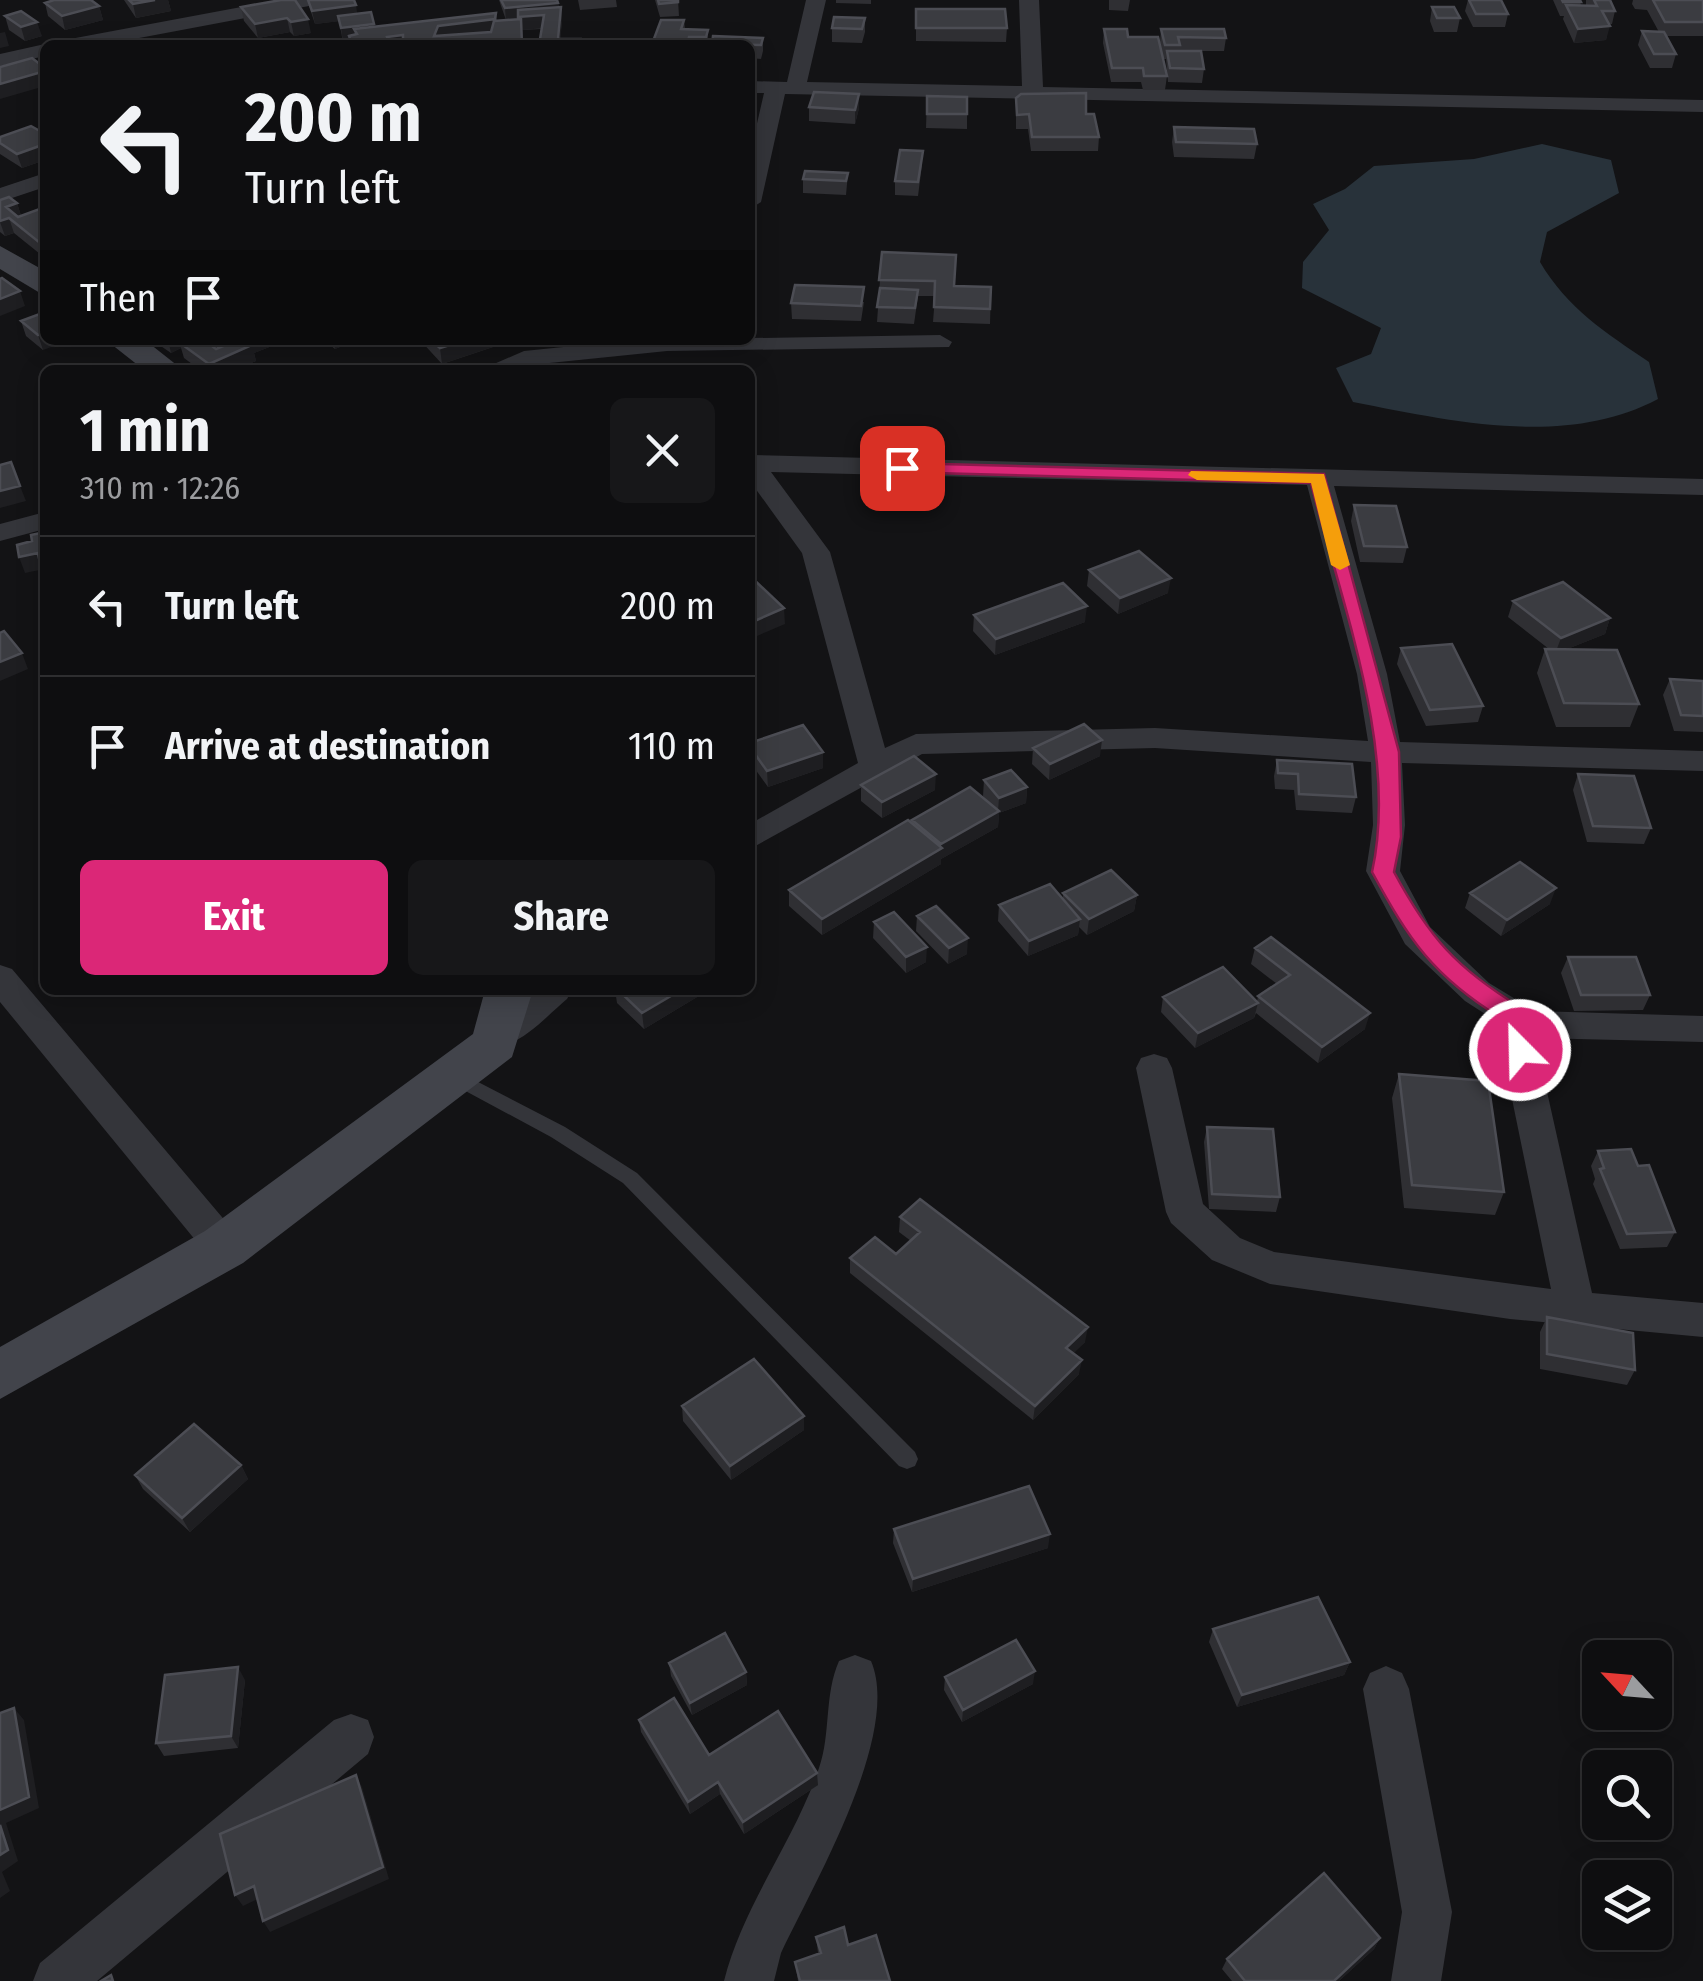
<!DOCTYPE html>
<html lang="en">
<head>
<meta charset="utf-8">
<style>
  body { margin:0; font-family:"Fira Sans Condensed",sans-serif; background:#171719; color:#f1f3f6; height:100vh; display:flex; flex-direction:column; font-size:38px; white-space:nowrap }
  * { box-sizing:border-box; margin:0 }
  p { font-size:32px; color:#9b9c9f }
  .icon { flex:none; width:55px; height:55px; fill:none; stroke:currentColor; stroke-width:2; stroke-linecap:round; stroke-linejoin:round }
  .map { position:relative; flex:1; overflow:hidden }
  .sheet { position:absolute; left:40px; top:365px; width:715px; height:630px; display:flex; flex-direction:column; background:#0e0e10; border-radius:15px; box-shadow:0 5px 25px #0003,0 0 0 2px #2e2e30 }
  .sheet>* { flex:none }
  .guide { position:absolute; left:40px; top:40px; width:715px; height:305px; border-radius:15px; box-shadow:0 5px 25px #0003,0 0 0 2px #2e2e30; background:#0e0e10; color:#f1f3f6; overflow:hidden }
  .needle { width:65px; rotate:296deg }
  .controls { position:absolute; left:1582px; top:1640px; display:grid; gap:20px }
  .controls a { display:grid; place-items:center; width:90px; height:90px; border-radius:15px; background:#0e0e10; box-shadow:0 5px 25px #0003,0 0 0 2px #2e2e30; font-size:50px }
  .pin { position:absolute; display:grid; place-items:center; width:85px; height:85px; color:#fff; margin:-42px; border-radius:20px; box-shadow:0 5px 15px #0006 }
  .me { position:absolute; width:110px; margin:-55px; rotate:337deg; stroke-linejoin:round; filter:drop-shadow(0 0 8px #0008) }
  .turn { display:flex; align-items:center; gap:35px; height:210px; padding:0 40px; font-size:45px }
  .turn .icon { width:130px; height:130px; stroke-width:2.5 }
  .turn b { display:block; font-size:70px; line-height:85px }
  .then { display:flex; align-items:center; height:95px; padding:0 40px; background:#0003; gap:20px; font-size:38px }
  .round { display:grid; place-items:center; flex:none; width:105px; height:105px; border-radius:15px; background:#171719 }
  .headline { display:flex; align-items:center; justify-content:space-between; height:170px; padding:0 40px }
  h1 { font-size:60px; font-weight:700; line-height:75px }
  .button { display:flex; gap:20px; margin-top:auto; padding:20px 40px }
  .button a { flex:1; height:115px; border-radius:15px; background:#db2777; color:#fff; font-size:40px; font-weight:700; line-height:115px; text-align:center }
  .button a+a { background:#171719; color:#f1f3f6 }
  ul { padding:0; list-style:none }
  li { display:flex; align-items:center; gap:30px; height:140px; padding:0 40px; border-top:2px solid #2e2e30 }
  li div { flex:1 }
  li b { display:block; font-size:38px }
  li em { font-style:normal }
  .map>svg:first-child { display:block }
  .water { fill:#28323a }
  .lines { fill:none; stroke-linecap:round; stroke-linejoin:round }
  .lane { fill:#34353a; fill-rule:evenodd }
  .street { fill:#34353a; fill-rule:evenodd }
  .secondary { fill:#42444b; fill-rule:evenodd }
  .wall { fill:#2f2f33 }
  .shaded-wall { fill:#1e1e21 }
  .building { fill:#3b3c41; stroke:#4c4d54; stroke-width:2.5 }
  .route { fill:#db2777; stroke:#8e194d; stroke-width:2.5 }
  .slow { fill:#f59e0b }
</style>
</head>
<body>
<div class="map">
<svg width="1703" height="1981" viewBox="0 0 1703 1981">
  <rect width="100%" height="100%" fill="#131315"/>
  <path class="water" d="M1542,144l69,16 8,33 -72,39 -7,30c27,46 66,71 109,100l9,37c-92,49 -207,22 -305,3l-17,-34 35,-14 10,-26 -79,-40 1,-26 26,-32 -16,-26 32,-15 29,-23 100,-7z"/>
  <g class="lines">
    <path class="lane" d="M453,1069l112,58 72,46 278,279 3,7 -3,7 -8,3 -8,-3 -276,-283 -72,-46 -104,-56 -3,-5 3,-5z"/>
    <path class="street" d="M278,0h41l-10,6 -207,39h-42l10,-6z
      M806,0h20l-19,82 215,4 -3,-86h20l4,87 660,13v12l-918,-18 -24,108 -11,7v-55l14,-61h-14v-12l37,1z
      M45,44l4,1h-4v11l-45,10v-12z
      M45,173v14l-45,15v-14z
      M940,335l12,7 -3,5 -282,4 -187,19 44,-19 108,-11z
      M750,455l953,24v16l-369,-9 53,188 13,68 303,9v20l-301,-8 3,62 -5,46 30,56 59,56 46,28 168,5v26l-168,-4 57,255 111,10v34l-193,-18 -240,-35 -58,-24 -41,-37 -5,-11 -30,-144 5,-10 13,-4 13,4 5,10 31,136 37,34 34,14 277,37 -55,-268 -31,-20 -60,-57 -39,-73 7,-46 -2,-63 -216,-14 -233,6 -172,95v-25l108,-61 -56,-210 -52,-72zM771,472l536,13 50,189 11,67 -213,-13 -239,6 -31,14 -55,-196z
      M45,512v17l-45,12v-17z
      M0,965l12,4 226,267 6,11 -6,11 -14,5 -14,-5 -210,-256z
      M531,990h41l-5,9c-22,18 -52,55 -82,46l-5,-10 5,-10z
      M855,1655l16,6c31,73 -58,224 -90,292l-7,28h-50c19,-76 70,-139 95,-213 12,-34 5,-73 20,-107z
      M1386,1666l16,7 7,16 43,223 -11,69h-50l11,-69 -39,-223 7,-16z
      M351,1714l17,6 6,17 -6,17 -271,227h-64l7,-18 294,-243z"/>
    <path class="secondary" d="M0,246l45,25v25l-45,-27z
      M106,340h39l38,30h-39z
      M485,990h48l-21,67 -269,206 -243,136v-52l205,-116 268,-197z"/>
  </g>
  <path class="wall" d="M124,0h44l3,11 -35,7z
    M281,0l30,33 -17,3 -4,-4 -32,6 -14,-17 -3,-14z
    M307,0l50,14 17,13 122,-14 1,8 9,-1 -7,-20h58l2,7h2l1,14 -2,18 -21,6 2,-16 -19,1 1,15h-172l-1,-4 -7,1 -4,-21 -24,3z
    M578,0h38l1,7 -37,3z
    M655,0h23l1,16 -19,1z
    M836,0h35v4l-35,-1z
    M1109,0h21l-2,11 -19,-1z
    M1468,0h33l7,14 -3,13h-32l-8,-16z
    M1553,0h27l1,6h5v-6h8l21,11 -3,13h-3l-3,16 -32,3 -11,-24 1,-3h-4z
    M1633,0h70v36h-37l10,18 -4,14h-22l-12,-23 4,-14 17,1 -12,-22 -12,-1 -3,-5z
    M45,3l54,3 4,14 -38,10 -17,-14z
    M1432,7l28,11 -3,14h-23l-4,-11z
    M916,9l91,19 -1,14 -90,-1z
    M5,16l37,20 -17,5 -16,-11z
    M865,18v14l-3,11 -30,-1v-14z
    M684,20l1,9 23,1v15h-56z
    M1104,29l24,8 39,39 -2,14h-22l-2,-8h-30l-8,-39z
    M1161,29l65,9 -2,13h-23l3,18 -2,14 -34,-1 -2,-23h-3l-3,-16z
    M713,36l50,2v13l-2,8 -11,-1v-13h-38z
    M927,96l40,18v15l-41,-1z
    M1016,98l70,16 13,23 -1,14h-67l-3,-22h-12z
    M809,107l50,1 -4,16 -46,-3z
    M1174,127l83,17 -3,15 -80,-2 -2,-15z
    M45,134v26l-23,8 -22,-14v-17z
    M922,165l-4,31 -23,-1v-14z
    M848,173l-2,22 -43,-2v-14z
    M0,200l17,3 4,13 24,-9v51l-31,-25 -9,3 -5,-4z
    M882,252l73,34 36,1 -1,37 -57,-2 2,-26h-17l-4,28 -37,-2z
    M864,302l-3,19 -69,-2 -1,-16z
    M45,312l-2,38 -17,-14 -5,-15z
    M152,340h52l12,9 18,-7v-2h42l1,4 -23,9 2,8 -22,9h-34l-16,-12 -3,-10 -10,5z
    M324,340h33l-22,9z
    M420,340h75l1,6 -54,18z
    M1354,505l53,42 -4,16 -43,-1 -9,-41z
    M1089,570l79,23 -50,21 -31,-28z
    M1513,601l97,17 -5,16 -38,15 72,55 -9,23h-74l-19,-54 8,-24h4l-41,-32z
    M974,615l111,7 -90,33 -22,-24z
    M1401,648l82,58 -5,16 -52,4 -29,-62z
    M1670,679l33,2v51l-29,-1 -11,-36z
    M750,743l73,9v16l-55,19 -18,-25z
    M1033,748l67,8 -51,24 -17,-16z
    M1277,760l79,37 -4,16 -56,-3 -2,-20 -19,-1 -1,-13z
    M1578,774l73,54 -7,16 -57,-2 -14,-52z
    M984,780l43,7 -1,16 -27,10 -1,14 -57,32v5l-119,71 -33,-29v-16l123,-66v-4l75,-19 -4,-5z
    M861,785l74,5 -53,28 -21,-17z
    M1063,893l74,2 -3,16 -47,24 -8,-8 -1,8 -50,21 -30,-35 1,-16 64,-6z
    M1470,893l80,11 -49,32 -36,-28z
    M917,916l50,38 -19,10 -32,-33z
    M874,922l52,40 -20,11 -33,-35z
    M1255,948l110,81 -47,34 -62,-50 -2,5 -59,30 -34,-36 2,-15 94,5 1,-6 19,-12 -26,-20z
    M1568,957l82,38 -7,15 -69,1 -13,-38z
    M615,990h92v1l-63,38 -27,-26z
    M1399,1074l105,118 -9,23 -91,-7 -12,-110z
    M1207,1127l73,70 -4,15 -67,-3 -5,-67z
    M1598,1151l40,15 37,66 -8,15 -47,2 -27,-65 2,-5 -4,-13z
    M900,1217l185,125 -12,11 6,21 -46,46 -183,-147v-15l46,-4 15,-13 -12,-9z
    M1547,1317l88,53 -8,15 -87,-16v-37z
    M682,1406l122,24 -73,50 -48,-59z
    M241,1465l7,14 -58,53 -47,-43 -8,-14z
    M894,1529l154,19 -136,44 -19,-49z
    M1213,1629l137,33 -6,13 -107,32 -28,-65z
    M669,1663l77,9 1,13 -55,30 -21,-39z
    M945,1677l88,7 -71,38 -18,-32z
    M245,1680l-7,68 -74,8 -8,-13z
    M639,1720l70,35 109,30 -74,49 -24,-40 -30,20 -49,-82z
    M816,1937l32,8 42,36h-92l-3,-19 23,-9z
    M1380,1938l-6,11 -35,32h-107l-10,-12 5,-10z"/>
  <path class="shaded-wall" d="M155,0h13l3,11 -35,7 -3,-14z
    M558,3l2,13 1,-9 1,14 -2,24 -15,-17 -23,2v15l-16,-23 -1,-14z
    M356,5l2,14 -43,5 -3,-13z
    M99,6l4,14 -38,10 -3,-14z
    M496,13l1,19 -63,4 4,-10z
    M287,18l3,14 -32,6 -3,-14z
    M308,19l3,14 -17,3 -3,-14z
    M37,22l5,14 -17,5 -4,-14z
    M374,24l2,14 -22,-9 2,11 -13,2 -2,-14z
    M1610,26l-4,14 -32,3 4,-14z
    M5,32l4,14 -9,2v-15z
    M403,35l2,10h-16l-2,-8z
    M363,40l1,5h-12l-1,-3z
    M45,71v15l-45,13v-15z
    M859,94v14l-4,16v-14z
    M45,144v16l-23,8 -5,-14z
    M17,203l5,15 -10,3 -6,-14z
    M9,218l5,15 -9,3 -5,-14z
    M20,291l5,15 -25,10v-17z
    M45,332v8h25l-27,10 -5,-15z
    M168,340h32l-20,3 1,5 -10,5z
    M246,340h30l1,4 -23,9 2,8 -22,9h-23l-2,-6z
    M333,340h24l-22,9z
    M466,340h29l1,6 -54,18 -2,-16z
    M20,486l6,15 -26,7v-17z
    M38,553l6,16 -19,4 -6,-16z
    M1171,578l-3,15 -50,21 2,-16z
    M1087,606l-2,16 -90,33 1,-16z
    M784,608l1,16 -35,15v-16z
    M1610,618l-5,16 -50,20 6,-16z
    M22,653l6,16 -28,12v-19z
    M1102,740l-2,16 -51,24 1,-16z
    M823,752v16l-55,19 -1,-16z
    M936,774l-1,16 -53,28v-16z
    M1027,787l-1,16 -27,10 -1,14 -57,32v5l-119,71v-16l119,-71v-4l57,-33 1,-13z
    M1556,888l-6,16 -49,32 6,-16z
    M1137,895l-3,16 -47,24 2,-16z
    M1080,919l-2,16 -50,21 1,-15z
    M968,938l-1,16 -19,10 1,-16z
    M927,947l-1,15 -20,11v-16z
    M681,990l26,1 -63,38 -2,-16z
    M1258,1003l-4,15 -59,30 3,-15z
    M1370,1013l-5,16 -47,34 4,-16z
    M1088,1327l-3,15 -21,21 2,-15z
    M1082,1360l-3,14 -46,46 2,-14z
    M804,1416v14l-73,50 -1,-14z
    M241,1465l7,14 -58,53 -8,-14z
    M1050,1534l-2,14 -136,44 1,-13z
    M1350,1662l-6,13 -107,32 5,-12z
    M238,1667l7,13 -7,68 -7,-12z
    M1035,1671l-2,13 -71,38 1,-12z
    M746,1672l1,13 -55,30 -2,-12z
    M14,1708l10,12 15,88 -33,15 12,38 -16,11 8,19 -10,7v-88z
    M817,1773l1,12 -74,49 -1,-12z
    M356,1775l6,12 27,92 -119,53 -7,-11z
    M718,1782l2,12 -30,20 -2,-12z
    M254,1886l8,11 -19,9 -8,-11z
    M1380,1938l-6,11 -35,32h-5z"/>
  <path class="building" d="M54,0h37l8,6 -37,10 -17,-13z
    M129,0h26l-22,4z
    M281,0h14l13,19 -17,3 -4,-4 -32,6 -14,-17z
    M308,0h46l2,5 -44,6z
    M501,0h56l1,3 -53,5z
    M658,0h20v2l-19,2z
    M1469,0h32l7,14h-32z
    M1562,0h18l1,2h-18z
    M1594,0h16l5,11h-13l8,15 -32,3 -12,-24 31,1z
    M1653,0h50v22h-38z
    M561,7l-3,32h22l-3,6h-38l5,-30 -26,2v-7z
    M1432,7h22l6,11h-23z
    M916,9h89l2,19h-91z
    M21,11l16,11 -16,5 -16,-11z
    M371,12l3,12 -33,4 -3,-12z
    M496,13l-1,6 -57,7 -4,10 57,-4 3,-11 27,-2 1,26h-119v-10l-16,2 3,8h-26l-1,-5 -12,2 -2,-6 8,-2 -3,-5z
    M834,17l31,1 -3,11 -30,-1z
    M661,20h23l-3,9 27,1 -2,7h-17l-2,8 -35,-1z
    M1104,29h23l1,8h30l9,39h-23l-1,-8h-31z
    M1161,29h63l2,9 -48,-1 2,8h-15z
    M1642,31l22,1 12,22h-22z
    M713,36l50,2 -2,7 -49,-1z
    M1167,51h34l3,18 -34,-1z
    M32,58l13,10v3l-45,13v-17z
    M814,92l45,2 -4,16 -46,-3z
    M1086,93v21h8l5,23h-67l-3,-23 -12,1 -1,-17 5,-4z
    M927,96l40,1v17h-40z
    M31,126l14,8v10l-28,10 -17,-11v-6z
    M1174,127l80,2 3,15 -81,-2z
    M900,150l23,1 -5,31 -23,-1z
    M805,171l43,2 -2,8 -43,-2z
    M9,197l8,6 -11,4 12,10 27,-10v27l-5,2 5,-1v12l-36,-29 -9,3v-21z
    M882,252l74,3 -2,31 37,1 -1,22 -56,-2 1,-26 -56,-1z
    M2,278l18,13 -20,8v-20z
    M795,285l69,2 -3,19 -70,-3z
    M880,288l38,2 -3,18 -38,-1z
    M45,312v20l-7,3 -17,-14z
    M186,340h18l12,9 22,-9h8l6,5 -43,19 -29,-21z
    M431,340h35l-26,8z
    M11,462l9,24 -20,5v-26z
    M1354,505l42,1 11,41 -43,-1z
    M45,532v57l-7,-36 -19,4 -2,-12 15,-4 -1,-6z
    M1139,551l32,27 -51,20 -31,-28z
    M750,576l34,32 -34,15z
    M1563,582l47,36 -49,20 -48,-37z
    M1063,583l24,23 -91,33 -22,-24z
    M4,631l18,22 -22,9v-29z
    M1452,644l31,62 -53,4 -29,-62z
    M1545,649l72,1 22,54 -75,-1z
    M1670,679l33,2v35l-22,-1z
    M1084,724l18,16 -52,24 -17,-16z
    M803,725l20,27 -56,19 -17,-24v-4z
    M914,756l22,18 -54,28 -21,-17z
    M1277,760l75,4 4,33 -57,-3 -1,-20 -20,-1z
    M1011,770l16,17 -28,11 -15,-18z
    M1578,774l56,2 17,52 -58,-2z
    M970,787l29,24 -58,33 -29,-24z
    M908,820l34,28 -120,71 -33,-29z
    M1520,862l36,26 -49,32 -37,-27z
    M1111,870l26,25 -48,24 -26,-26z
    M1050,884l30,35 -51,22 -30,-36z
    M936,906l32,32 -19,10 -32,-32z
    M894,912l33,35 -21,10 -32,-35z
    M1271,937l99,76 -48,34 -64,-51 32,-21 -35,-27z
    M1568,957h68l14,38h-69z
    M1223,967l35,36 -60,30 -35,-36z
    M618,990h63l-39,23z
    M1399,1074l89,7 16,111 -92,-7z
    M1207,1127l66,2 7,68 -68,-3z
    M1631,1149l7,17 11,-1 26,67 -48,2 -27,-65 4,-1 -6,-17z
    M920,1199l168,128 -22,21 16,12 -47,46 -185,-148 25,-21 21,17 24,-22 -20,-15z
    M1547,1317l86,16 2,37 -88,-16z
    M754,1359l50,57 -74,50 -48,-60z
    M194,1424l47,41 -59,53 -47,-43z
    M1029,1486l21,48 -137,45 -19,-50z
    M1318,1597l32,65 -108,33 -29,-66z
    M725,1633l21,39 -56,31 -21,-40z
    M1016,1640l19,31 -72,39 -18,-33z
    M238,1667l-7,69 -75,7 9,-68z
    M674,1698l35,57 69,-44 39,62 -74,49 -25,-40 -30,20 -49,-82z
    M14,1708l15,89 -29,13v-97z
    M356,1775l27,92 -120,54 -9,-35 -19,9 -15,-61z
    M0,1825l8,25 -8,5z
    M1324,1873l56,65 -46,43h-89l-18,-22z
    M844,1927l4,18 28,-10 14,46h-90l-5,-19 26,-9 -5,-16z
    M111,1975l2,6h-12z"/>
  <path class="route" d="M902,463l422,11 75,278 2,85 -7,35c35,65 62,96 126,135l11,43 -3,7h-17l-10,-39c-68,-42 -92,-78 -129,-146 27,-121 -31,-270 -61,-389l-415,-11v-8z"/>
  <path class="slow" d="M1191,471l133,3 26,91 -10,5 -9,-5 -20,-82 -114,-3 -9,-5z"/>
</svg>
<div class="controls">
<a><svg class="needle" viewBox="-14 -14 28 28"><path d="M0-13l5 13h-10z" fill="#e53935"/><path d="M0 13l5-13h-10z" fill="#9b9c9f"/></svg></a>
<a><svg class="icon" aria-label="search" viewBox="0 0 24 24"><circle cx="10" cy="10" r="6"/><path d="M15 15l6 6"/></svg></a>
<a><svg class="icon" aria-label="layers" viewBox="0 0 24 24"><path d="M12 4l9 5-9 5-9-5zM3 14l9 5 9-5"/></svg></a>
</div>
<div class="pin" style="left:902px;top:468px;background:#d93025"><svg class="icon" aria-label="arrive" viewBox="0 0 24 24"><path d="M6 21V4h12l-3 4 3 4H6"/></svg></div>
<svg class="me" style="left:1520px;top:1050px" viewBox="-20 -20 40 40"><circle r="17" fill="#db2777" stroke="#fff" stroke-width="3"/><path d="M0-11L8 9 0 5-8 9z" fill="#fff"/></svg>
<div class="guide">
<div class="turn"><svg class="icon" aria-label="left" viewBox="0 0 24 24"><path d="M17 20v-9H6M10 6l-5 5 5 5"/></svg><div><b>200 m</b>Turn left</div></div>
<div class="then">Then<svg class="icon" aria-label="arrive" viewBox="0 0 24 24"><path d="M6 21V4h12l-3 4 3 4H6"/></svg></div>
</div>
<section class="sheet">
<div class="headline"><div><h1>1 min</h1><p>310 m · 12:26</p></div><a class="round"><svg class="icon" aria-label="close" viewBox="0 0 24 24"><path d="M6 6l12 12M18 6L6 18"/></svg></a></div>
<ul>
<li><svg class="icon" aria-label="left" viewBox="0 0 24 24"><path d="M17 20v-9H6M10 6l-5 5 5 5"/></svg><div><b>Turn left</b></div><em>200 m</em></li>
<li><svg class="icon" aria-label="arrive" viewBox="0 0 24 24"><path d="M6 21V4h12l-3 4 3 4H6"/></svg><div><b>Arrive at destination</b></div><em>110 m</em></li>
</ul>
<div class="button"><a>Exit</a><a>Share</a></div>
</section>
</div>
</body>
</html>
